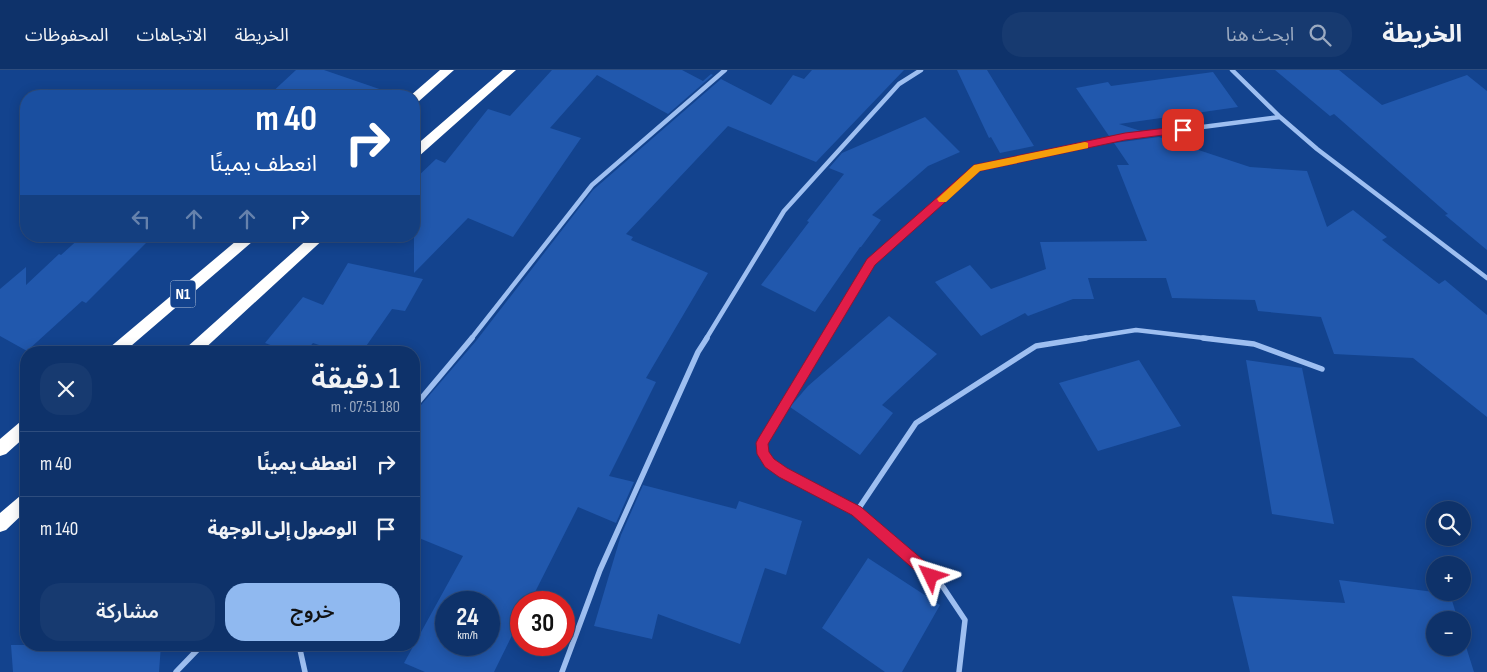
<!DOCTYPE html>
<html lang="ar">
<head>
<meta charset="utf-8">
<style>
  body { margin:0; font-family:"Sofia Sans Condensed","Noto Sans Arabic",sans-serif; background:#173a70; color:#f1f3f6; direction:rtl; height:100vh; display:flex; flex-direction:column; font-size:19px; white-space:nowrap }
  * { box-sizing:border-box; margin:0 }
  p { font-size:16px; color:#9baac1 }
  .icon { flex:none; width:28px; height:28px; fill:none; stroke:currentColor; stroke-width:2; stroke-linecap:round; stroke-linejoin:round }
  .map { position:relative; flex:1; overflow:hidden; direction:ltr }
  .details { position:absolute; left:20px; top:276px; width:400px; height:305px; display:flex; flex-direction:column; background:#0e326a; border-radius:20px; box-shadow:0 2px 12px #0003,0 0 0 1px #2e4d7e; direction:rtl }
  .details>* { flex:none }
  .guide { position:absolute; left:20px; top:20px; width:400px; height:152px; border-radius:20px; box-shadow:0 2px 12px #0003,0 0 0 1px #2e4d7e; direction:rtl; background:#1a4fa0; color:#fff; overflow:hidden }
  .buttons { position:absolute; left:1426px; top:431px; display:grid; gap:10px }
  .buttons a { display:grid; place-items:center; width:45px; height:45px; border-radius:50%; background:#0e326a; box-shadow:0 2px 12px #0003,0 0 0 1px #2e4d7e; font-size:25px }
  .speed { position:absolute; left:435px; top:521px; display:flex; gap:10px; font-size:25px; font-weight:700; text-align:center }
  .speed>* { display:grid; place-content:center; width:65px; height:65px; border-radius:50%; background:#0e326a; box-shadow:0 2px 12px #0003,0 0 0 1px #2e4d7e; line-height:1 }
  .speed small { font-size:12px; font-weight:400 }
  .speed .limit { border:8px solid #d22; background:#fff; color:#111 }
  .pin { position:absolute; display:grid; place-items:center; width:42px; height:42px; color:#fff; margin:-21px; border-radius:10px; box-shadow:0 2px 8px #0006 }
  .me { position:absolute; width:55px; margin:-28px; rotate:311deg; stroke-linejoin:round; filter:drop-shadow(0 0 4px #0008) }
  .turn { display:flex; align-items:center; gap:18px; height:105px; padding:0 20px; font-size:22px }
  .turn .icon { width:65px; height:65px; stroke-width:2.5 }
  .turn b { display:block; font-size:35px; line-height:42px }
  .lanes { display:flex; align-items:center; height:48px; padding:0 20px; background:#0003; justify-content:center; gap:25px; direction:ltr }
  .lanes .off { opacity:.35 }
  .round { display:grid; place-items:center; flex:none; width:52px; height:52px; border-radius:20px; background:#173a70 }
  .summary { display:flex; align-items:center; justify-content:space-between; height:85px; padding:0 20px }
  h1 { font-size:30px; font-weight:600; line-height:38px }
  .button { display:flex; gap:10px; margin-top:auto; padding:10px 20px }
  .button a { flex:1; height:58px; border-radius:20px; background:#90b9f0; color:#111; font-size:20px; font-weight:600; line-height:58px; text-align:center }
  .button a+a { background:#173a70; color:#f1f3f6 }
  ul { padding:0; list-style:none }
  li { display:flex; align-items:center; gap:15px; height:65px; padding:0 20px; border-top:1px solid #2e4d7e }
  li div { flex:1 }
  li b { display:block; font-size:19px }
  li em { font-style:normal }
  header { display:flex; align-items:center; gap:30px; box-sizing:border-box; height:70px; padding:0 25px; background:#0e326a; border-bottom:1px solid #2e4d7e }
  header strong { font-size:24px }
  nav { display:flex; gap:28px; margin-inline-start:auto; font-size:18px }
  .search { width:350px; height:45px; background:#173a70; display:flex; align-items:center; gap:12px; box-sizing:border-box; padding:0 18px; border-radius:20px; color:#9baac1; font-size:19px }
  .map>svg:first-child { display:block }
  .building { fill:#2158ad; fill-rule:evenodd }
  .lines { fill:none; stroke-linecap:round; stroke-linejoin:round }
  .street-far1 { stroke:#9ebff1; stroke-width:4.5 }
  .street { stroke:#9ebff1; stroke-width:5.5 }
  .highway { fill:#fff; fill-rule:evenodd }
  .route { fill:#e11d48; stroke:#92132f }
  .slow { fill:#f59e0b }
  .labels { text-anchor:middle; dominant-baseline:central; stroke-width:5; stroke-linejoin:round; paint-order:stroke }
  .shield { fill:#13438e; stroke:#b8c7dd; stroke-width:1 }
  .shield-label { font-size:16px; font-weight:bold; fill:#fff }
</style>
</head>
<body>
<header>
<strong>الخريطة</strong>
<div class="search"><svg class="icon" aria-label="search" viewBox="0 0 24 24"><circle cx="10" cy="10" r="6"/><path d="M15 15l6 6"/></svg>ابحث هنا</div>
<nav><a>الخريطة</a><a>الاتجاهات</a><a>المحفوظات</a></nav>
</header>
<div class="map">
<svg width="1487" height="602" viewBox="0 0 1487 602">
  <rect width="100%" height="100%" fill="#13438e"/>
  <path class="building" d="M296,0h28l64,22 -1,4h-119z
    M552,0h130l21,11 8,-7 2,1 -45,39 -71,-39 -47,53 31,10 -68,99 -45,-19 -54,55v-93l22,-21 9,4 43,-54 22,7z
    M812,0h92l-88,92 -88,-36 -102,108 7,3 -2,3 77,33 -62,105 10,4 -47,94 25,6 -18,41 -38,-16 -48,95h-9v15l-27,55h-69l-21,-9 59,-107 -49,-20 1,-124 61,-71 117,-151 128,-111 50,26 22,-30 11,4zM446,532h43v43h-43z
    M957,0h30l47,76 -34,7 -9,-16 -2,1z
    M1275,0h64l43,35 85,-30 20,16v159l-42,-35 3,-1 -114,-100 -4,2z
    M1213,2l25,35 -119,17 22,7 -32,5 -33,-48 32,-6 3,4z
    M925,47l35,35 -32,14 -56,49 9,5 -20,27h-1l-45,65 -54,-27 48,-63 -2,-1 37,-47 -15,-6 13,-15z
    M1159,67l91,30 57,4 20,56 26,-17 34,27 -5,3 57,44 6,-4 42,35v102l-74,-59 -79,-4 -13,-37 -63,-6 -3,-11 -83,-2 -6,-20h-78l6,21h-21l-45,17 -3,-3 -44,23 -46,-54 35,-17 21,24 55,-20 -6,-27 107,-1 -30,-76h12l-15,-22z
    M82,166h71l-67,67 -4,-2 -55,50 -27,-15v-47l26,-22v18l33,-31 2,1z
    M348,193l75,16 -18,32 -13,-2 -30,43h-22l-27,-9 -8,9h-16l-24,-9 38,-46 20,8z
    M889,246l48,38 -55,51 11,8 -33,42 -70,-48 18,-21z
    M1139,290l42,66 -83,25 -39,-68z
    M1246,290l56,8 32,156 -62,-10z
    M643,415l93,24 3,-8 63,20 -16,54 -21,-7 -25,76 -82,-30 -6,25 -58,-13 27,-91z
    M868,488l72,47 -38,67h-17l-63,-44z
    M1339,510l111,14 8,26h-23v28h27v-14l12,38h-224l-18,-76 113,7z
    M11,575h150l-2,27h-146z"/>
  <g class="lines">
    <path class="street-far1" d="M1232,0l48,47 37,32 170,129
      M471,269l121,-154 133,-115
      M706,269l78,-128 115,-127 22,-14
      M825,269l46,-77 106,-94 148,-31 155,-20
      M1079,269l57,-9 77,9"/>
    <path class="street" d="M825,268l-63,105 1,11 7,9 13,10 74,38 86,76 22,33 -6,52
      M1203,268l51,6 68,25
      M414,337l58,-69
      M857,441l59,-88 120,-77 50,-8
      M299,575l6,27
      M176,602l26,-27
      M562,602l38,-102 98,-218 9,-14"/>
    <path class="highway" d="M440,0h14l-36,32 -4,1v-7h-4z
      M503,0h13l-98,87 -4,2v-12z
      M242,166h17l-135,116h-17l2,-4z
      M311,166h16l-126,116h-17l2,-4z
      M26,350v16l-20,18 -6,2v-17l20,-17z
      M26,423v18l-20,19 -6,2v-19l20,-17z"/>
  </g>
  <path class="route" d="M1183,56l4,4 -1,2 -61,8 -145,31 -105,94 -107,179 1,8 5,7 13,9 74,39 75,64 2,5 -2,4 -5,2 -5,-2 -74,-65 -73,-38 -14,-10 -8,-13 -1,-11 2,-4 109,-180 107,-94 151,-32z"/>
  <path class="slow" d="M1085,72l3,1v5l-108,23 -34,31h-7l-2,-3 37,-34z"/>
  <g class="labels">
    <rect class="shield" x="170.5" y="210.5" width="25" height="27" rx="4"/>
    <g class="shield-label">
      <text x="183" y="224">N1</text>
    </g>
  </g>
</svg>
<div class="buttons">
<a><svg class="icon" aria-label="search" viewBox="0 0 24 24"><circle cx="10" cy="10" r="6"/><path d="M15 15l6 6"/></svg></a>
<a>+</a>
<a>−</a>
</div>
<div class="speed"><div>24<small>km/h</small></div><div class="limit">30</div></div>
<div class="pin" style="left:1183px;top:60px;background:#d93025"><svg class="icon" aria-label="arrive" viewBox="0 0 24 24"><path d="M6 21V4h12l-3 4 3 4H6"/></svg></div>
<svg class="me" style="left:931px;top:506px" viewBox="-20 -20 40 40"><path d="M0-17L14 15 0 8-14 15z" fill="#e11d48" stroke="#fff" stroke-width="4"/></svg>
<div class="guide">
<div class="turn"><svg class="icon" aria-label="right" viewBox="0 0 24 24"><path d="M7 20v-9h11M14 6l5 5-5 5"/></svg><div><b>40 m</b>انعطف يمينًا</div></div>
<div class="lanes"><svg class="icon off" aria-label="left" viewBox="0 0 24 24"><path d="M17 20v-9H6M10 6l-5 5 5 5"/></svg><svg class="icon off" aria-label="ahead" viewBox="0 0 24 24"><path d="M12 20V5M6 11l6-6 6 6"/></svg><svg class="icon off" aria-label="ahead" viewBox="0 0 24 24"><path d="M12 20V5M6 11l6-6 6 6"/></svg><svg class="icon" aria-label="right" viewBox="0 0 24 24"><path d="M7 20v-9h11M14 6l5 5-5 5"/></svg></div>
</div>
<section class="details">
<div class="summary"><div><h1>1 دقيقة</h1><p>180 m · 07:51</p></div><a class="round"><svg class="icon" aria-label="close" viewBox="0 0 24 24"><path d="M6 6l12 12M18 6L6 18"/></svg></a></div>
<ul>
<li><svg class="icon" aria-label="right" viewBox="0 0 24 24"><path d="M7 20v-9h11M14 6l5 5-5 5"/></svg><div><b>انعطف يمينًا</b></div><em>40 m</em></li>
<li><svg class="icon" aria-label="arrive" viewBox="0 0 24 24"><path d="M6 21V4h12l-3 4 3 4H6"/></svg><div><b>الوصول إلى الوجهة</b></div><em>140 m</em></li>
</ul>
<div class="button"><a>خروج</a><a>مشاركة</a></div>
</section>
</div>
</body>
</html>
